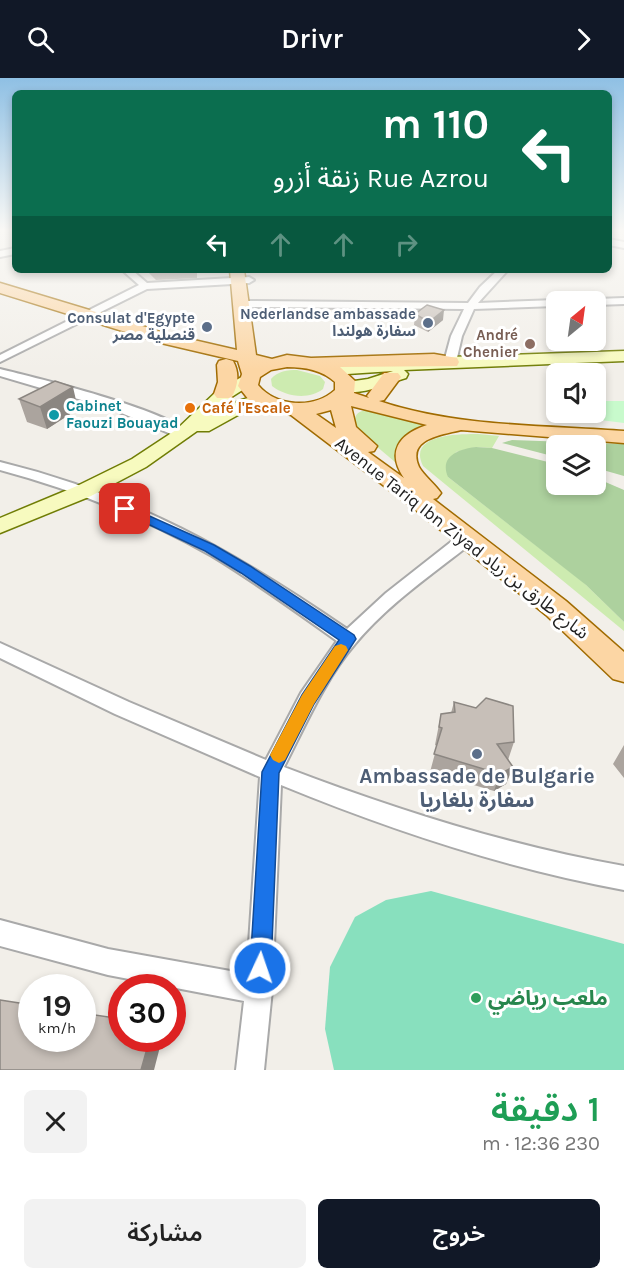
<!DOCTYPE html>
<html lang="ar">
<head>
<meta charset="utf-8">
<style>
  body { margin:0; font-family:Karla,"Noto Sans Arabic",sans-serif; background:#f2f2f2; color:#222; direction:rtl; height:100vh; display:flex; flex-direction:column; font-size:22px; white-space:nowrap }
  * { box-sizing:border-box; margin:0 }
  p { font-size:20px; color:#767676 }
  .icon { flex:none; width:33px; height:33px; fill:none; stroke:currentColor; stroke-width:2; stroke-linecap:round; stroke-linejoin:round }
  .map { position:relative; height:992px; overflow:hidden; direction:ltr }
  .side { display:flex; flex-direction:column; background:#fff; flex:1 }
  .side>* { flex:none }
  .guide { position:absolute; left:12px; top:12px; width:600px; height:183px; border-radius:9px; box-shadow:0 3px 9px #0003; direction:rtl; background:#0b6e4f; color:#fff; overflow:hidden }
  .needle { width:39px; rotate:29deg }
  .fabs { position:absolute; left:546px; top:213px; display:grid; gap:12px }
  .fabs a { display:grid; place-items:center; width:60px; height:60px; border-radius:9px; background:#fff; box-shadow:0 3px 9px #0003; font-size:30px }
  .speed { position:absolute; left:18px; top:896px; display:flex; gap:12px; font-size:30px; font-weight:700; text-align:center }
  .speed>* { display:grid; place-content:center; width:78px; height:78px; border-radius:50%; background:#fff; box-shadow:0 3px 9px #0003; line-height:1 }
  .speed small { font-size:15px; font-weight:400 }
  .speed .limit { border:9px solid #d22; background:#fff; color:#111 }
  .pin { position:absolute; display:grid; place-items:center; width:51px; height:51px; color:#fff; margin:-26px; border-radius:12px; box-shadow:0 3px 9px #0006 }
  .me { position:absolute; width:66px; margin:-33px; rotate:3deg; stroke-linejoin:round; filter:drop-shadow(0 0 4px #0008) }
  .turn { display:flex; align-items:center; gap:21px; height:126px; padding:0 24px; font-size:27px }
  .turn .icon { width:78px; height:78px; stroke-width:2.5 }
  .turn b { display:block; font-size:42px; line-height:51px }
  .lanes { display:flex; align-items:center; height:57px; padding:0 24px; background:#0003; justify-content:center; gap:30px; direction:ltr }
  .lanes .off { opacity:.35 }
  .round { display:grid; place-items:center; flex:none; width:63px; height:63px; border-radius:9px; background:#f2f2f2 }
  .head { display:flex; align-items:center; justify-content:space-between; height:102px; padding:0 24px }
  h1 { font-size:36px; font-weight:600; line-height:45px; color:#1e9e55 }
  .button { display:flex; gap:12px; margin-top:auto; padding:12px 24px }
  .button a { flex:1; height:69px; border-radius:9px; background:#111827; color:#fff; font-size:24px; font-weight:600; line-height:69px; text-align:center }
  .button a+a { background:#f2f2f2; color:#222 }
  header { display:flex; justify-content:space-between; align-items:center; height:78px; padding:0 24px; background:#111827; color:#fff; font-size:27px; font-weight:600 }
  .map>svg:first-child { display:block }
  .grass { fill:#cdebb0 }
  .forest { fill:#add19e }
  .park { fill:#c8facc }
  .pitch { fill:#88e0be }
  .lines { fill:none; stroke-linecap:round; stroke-linejoin:round }
  .street-casing { stroke:#a9a9a9; stroke-width:4 }
  .secondary-casing { stroke:#707d05; stroke-width:3 }
  .primary-casing { stroke:#a06b00; stroke-width:3 }
  .street { fill:#fff; fill-rule:evenodd }
  .secondary { fill:#f7fabf; fill-rule:evenodd }
  .primary { fill:#fcd6a4; fill-rule:evenodd }
  .wall { fill:#aba49e }
  .shaded-wall { fill:#8b8681 }
  .building { fill:#c7bfb8; stroke:#8b8681; stroke-width:1.5 }
  .route { fill:#1a73e8; stroke:#114b97; stroke-width:1.5 }
  .slow { fill:#f59e0b }
  .service-dot { fill:#5c6f8a; stroke:#fff; stroke-width:2 }
  .education-dot { fill:#8d6e63; stroke:#fff; stroke-width:2 }
  .food-dot { fill:#e8710a; stroke:#fff; stroke-width:2 }
  .culture-dot { fill:#0f9aa8; stroke:#fff; stroke-width:2 }
  .leisure-dot { fill:#2e9e5b; stroke:#fff; stroke-width:2 }
  .labels { text-anchor:middle; dominant-baseline:central; stroke-width:6; stroke-linejoin:round; paint-order:stroke }
  .far-service-label { font-size:15px; font-weight:bold; fill:#4e5e75; stroke:#fff; text-anchor:end }
  .far-education-label { font-size:15px; font-weight:bold; fill:#785e54; stroke:#fff; text-anchor:end }
  .far-culture-label { font-size:15px; font-weight:bold; fill:#0d838f; stroke:#fff; text-anchor:start }
  .far-food-label { font-size:15px; font-weight:bold; fill:#c56008; stroke:#fff; text-anchor:start }
  .street-label { font-size:18px; fill:#222; stroke:#fff }
  .near-service-label { font-size:21px; font-weight:bold; fill:#4e5e75; stroke:#fff }
  .near-leisure-label { font-size:21px; font-weight:bold; fill:#27864d; stroke:#fff; text-anchor:start }
</style>
</head>
<body>
<header><svg class="icon" aria-label="forward" viewBox="0 0 24 24"><path d="M9 5l7 7-7 7"/></svg>Drivr<svg class="icon" aria-label="search" viewBox="0 0 24 24"><circle cx="10" cy="10" r="6"/><path d="M15 15l6 6"/></svg></header>
<div class="map">
<svg width="624" height="992" viewBox="0 0 624 992">
  <rect width="100%" height="100%" fill="#f2efe9"/>
  <path class="grass" d="M297,292l23,6 5,6 -2,7c-14,11 -37,8 -51,-3l-1,-7c7,-8 16,-9 26,-9z
    M366,332l67,15c-20,7 -40,12 -38,37l-39,-33c-3,-11 -1,-17 10,-19z
    M478,356l21,2 -7,12 -16,-1 -20,5 -8,25 135,105 41,40v9l-201,-165c-16,-32 36,-32 55,-32z"/>
  <path class="forest" d="M512,362l112,4v32l-28,-8v-22h-40v11l-54,-14z
    M476,369l16,1 64,16v20h40v-6l28,12v132l-38,-37 -138,-108c-9,-21 11,-28 28,-30z"/>
  <path class="park" d="M596,323h28v22l-24,-3z"/>
  <path class="pitch" d="M431,813l193,53v126h-290l-9,-41 5,-62 25,-50 31,-17z"/>
  <g class="lines">
    <g class="street-casing">
      <path id="street" d="M609,161l15,3v6l-15,-3z
        M15,170v6l-15,3v-6z
        M122,192h10l15,13 102,-6 5,3 -5,3 -102,6 -147,73v-7l139,-70z
        M498,192h10l-30,33 78,-3 4,2h-4v4l-82,3 -12,27 -6,26 -6,3 -6,-3 7,-26 13,-27 -222,-2 -5,-3 5,-3 226,2 12,-16z
        M624,220v6l-28,1v-3h-5l5,-3z
        M0,291c37,9 168,41 190,65l-2,3h-10l-66,-28 -112,-33z
        M0,384c135,33 233,89 347,167l39,-36 75,-59h12l2,4 -2,4c-40,32 -85,62 -118,102 -30,35 -50,82 -71,123 110,42 224,79 340,99v24c-117,-21 -233,-60 -343,-105l-9,205 -8,80h-28l8,-69 -136,-26 -108,-29v-26l108,29 139,25 13,-197 -145,-63 -115,-56v-15l129,59 137,58 35,-67 36,-52c-41,-29 -82,-59 -125,-85 -67,-38 -138,-66 -212,-86z"/>
    </g>
    <g class="secondary-casing">
      <path id="secondary" d="M624,273v10l-220,9 4,4 -2,4c-20,6 -44,18 -65,13l-3,-4 3,-4 27,-4 25,-8 -61,4 -8,-5 8,-5 118,-8z
        M249,295l6,1 3,4 -3,4 -25,16 -14,14c15,-8 36,-19 54,-15l3,4 -3,4 -23,5 -38,21h-12l-51,36 -55,29 -91,37v-15l77,-32 55,-27 44,-29 42,-40z"/>
    </g>
    <g class="primary-casing">
      <path id="primary" d="M230,192h14l12,85 16,4 15,-4 24,3 123,-4 23,4 2,4 -2,4 -117,1 15,14 -1,12 15,5 -2,-2 17,-23h14l3,4 -17,23 -5,1c77,26 164,24 245,30v12l-163,-13c-18,5 -55,8 -42,37 5,9 16,17 22,26l-4,5 -4,1 133,102 58,51v30l-11,-3 -67,-64 -129,-104 -126,-96 -31,-8 -11,-7 -11,-14 4,-12 -4,-13 -77,-18 -161,-50v-10l172,52 65,15zM287,289c18,0 35,3 48,15v8c-21,19 -59,17 -77,-5l2,-8 11,-7zM351,328l76,19c-28,9 -41,27 -23,53l-36,-26 6,-1 3,-5 -21,-19zM331,332l5,18 -20,-14z
        M226,281l7,2c7,12 5,26 -2,37h-14l-3,-4 4,-12 -1,-17 2,-4z"/>
    </g>
    <use href="#street" class="street"/>
    <use href="#secondary" class="secondary"/>
    <use href="#primary" class="primary"/>
  </g>
  <path class="wall" d="M146,192h51v8l-41,2z
    M415,236l28,6 -15,12 -14,-7z
    M19,321l59,10 -31,20 -20,-7z
    M454,624l60,40 -6,18 5,7 -7,17 -12,7 -64,-19 7,-26 -2,-1 6,-31 10,-1z
    M624,667v33l-11,-14z"/>
  <path class="shaded-wall" d="M444,232l-1,10 -15,12 1,-10z
    M73,309l5,22 -31,20 -7,-22z
    M513,689l-7,17 -12,7 6,-17z
    M150,960h12v1l-8,31h-13z"/>
  <path class="building" d="M427,227l17,5 -15,12 -14,-8z
    M55,303l18,6 -33,20 -21,-8z
    M486,620l27,8 1,36 -17,2 16,23 -13,7 -66,-20 8,-26 -3,-1 2,-13 14,-2 -1,-10 22,6z
    M0,922l32,5v33h50v-25l40,6v19h28l-9,32h-141z"/>
  <linearGradient id="sky" x2="0" y2="1"><stop stop-color="#8fc0e4"/><stop offset="0.52" stop-color="#f9f8f5"/><stop offset="1" stop-color="#f9f8f5" stop-opacity="0"/></linearGradient>
  <rect width="624" height="292" fill="url(#sky)"/>
  <path class="route" d="M125,427l89,40 36,21 104,69 2,4 -42,65 -35,69 -8,195 -3,8 -8,3 -7,-3 -3,-8 12,-196 40,-77 37,-55 -98,-67 -36,-22 -85,-40 -1,-2z"/>
  <path class="slow" d="M341,566l5,2 2,4 -34,54 -29,56 -6,3 -6,-3 -3,-5 32,-60 33,-49z"/>
  <g class="service-dot">
    <circle cx="428" cy="245" r="6"/>
    <circle cx="207" cy="249" r="6"/>
    <circle cx="477" cy="676" r="6"/>
  </g>
  <circle class="education-dot" cx="530" cy="266" r="6"/>
  <circle class="food-dot" cx="190" cy="330" r="6"/>
  <circle class="culture-dot" cx="54" cy="337" r="6"/>
  <circle class="leisure-dot" cx="476" cy="920" r="6"/>
  <g class="labels">
    <g class="far-service-label">
      <text x="416" y="236">Nederlandse ambassade<tspan x="416" dy="17">سفارة هولندا</tspan></text>
      <text x="195" y="240">Consulat d'Egypte<tspan x="195" dy="17">قنصلية مصر</tspan></text>
    </g>
    <g class="far-education-label">
      <text x="518" y="257">André<tspan x="518" dy="17">Chenier</tspan></text>
    </g>
    <g class="far-culture-label">
      <text x="66" y="328">Cabinet<tspan x="66" dy="17">Faouzi Bouayad</tspan></text>
    </g>
    <g class="far-food-label">
      <text x="202" y="330">Café l'Escale</text>
    </g>
    <g class="street-label">
      <text transform="translate(462 460) rotate(38)">Avenue Tariq Ibn Ziyad شارع طارق بن زياد</text>
    </g>
    <g class="near-service-label">
      <text x="477" y="698">Ambassade de Bulgarie<tspan x="477" dy="24">سفارة بلغاريا</tspan></text>
    </g>
    <g class="near-leisure-label">
      <text x="488" y="920">ملعب رياضي</text>
    </g>
  </g>
</svg>
<div class="fabs">
<a><svg class="needle" viewBox="-14 -14 28 28"><path d="M0-13l5 13h-10z" fill="#e53935"/><path d="M0 13l5-13h-10z" fill="#767676"/></svg></a>
<a><svg class="icon" aria-label="sound" viewBox="0 0 24 24"><path d="M4 9h4l5-4v14l-5-4H4zM17 9q2 3 0 6"/></svg></a>
<a><svg class="icon" aria-label="layers" viewBox="0 0 24 24"><path d="M12 4l9 5-9 5-9-5zM3 14l9 5 9-5"/></svg></a>
</div>
<div class="speed"><div>19<small>km/h</small></div><div class="limit">30</div></div>
<div class="pin" style="left:125px;top:431px;background:#d93025"><svg class="icon" aria-label="arrive" viewBox="0 0 24 24"><path d="M6 21V4h12l-3 4 3 4H6"/></svg></div>
<svg class="me" style="left:260px;top:890px" viewBox="-20 -20 40 40"><circle r="17" fill="#1a73e8" stroke="#fff" stroke-width="3"/><path d="M0-11L8 9 0 5-8 9z" fill="#fff"/></svg>
<div class="guide">
<div class="turn"><svg class="icon" aria-label="left" viewBox="0 0 24 24"><path d="M17 20v-9H6M10 6l-5 5 5 5"/></svg><div><b>110 m</b>Rue Azrou زنقة أزرو</div></div>
<div class="lanes"><svg class="icon" aria-label="left" viewBox="0 0 24 24"><path d="M17 20v-9H6M10 6l-5 5 5 5"/></svg><svg class="icon off" aria-label="ahead" viewBox="0 0 24 24"><path d="M12 20V5M6 11l6-6 6 6"/></svg><svg class="icon off" aria-label="ahead" viewBox="0 0 24 24"><path d="M12 20V5M6 11l6-6 6 6"/></svg><svg class="icon off" aria-label="right" viewBox="0 0 24 24"><path d="M7 20v-9h11M14 6l5 5-5 5"/></svg></div>
</div>
</div>
<section class="side">
<div class="head"><div><h1>1 دقيقة</h1><p>230 m · 12:36</p></div><a class="round"><svg class="icon" aria-label="close" viewBox="0 0 24 24"><path d="M6 6l12 12M18 6L6 18"/></svg></a></div>
<div class="button"><a>خروج</a><a>مشاركة</a></div>
</section>
</body>
</html>
